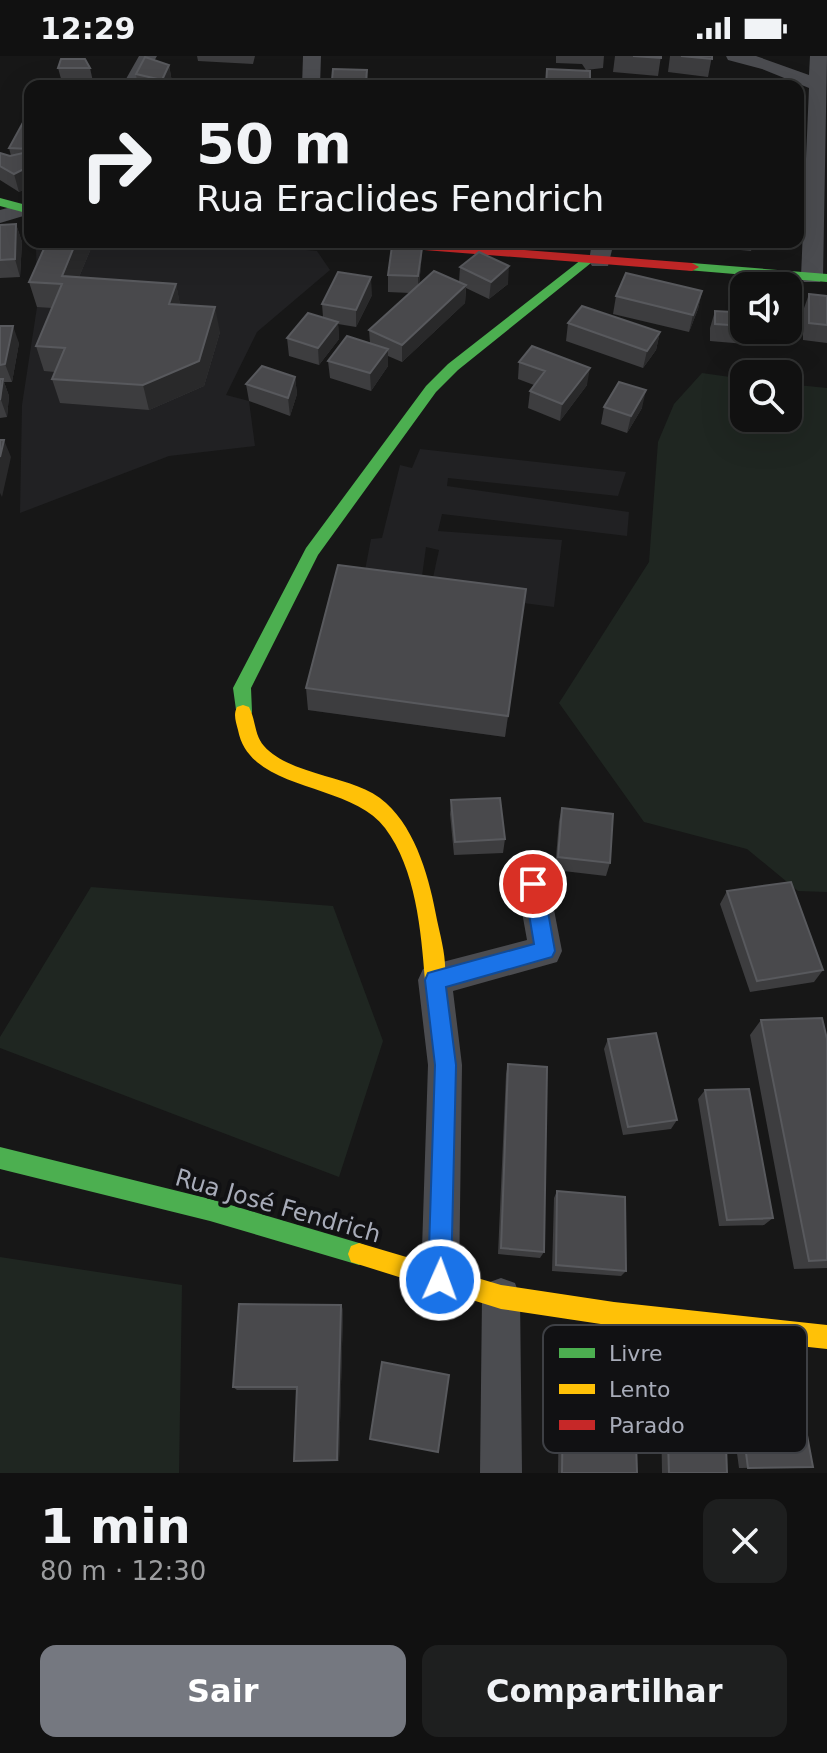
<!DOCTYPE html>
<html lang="pt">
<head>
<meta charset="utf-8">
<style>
  body { margin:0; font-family:"DejaVu Sans",sans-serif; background:#1e1f1f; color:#f1f3f6; height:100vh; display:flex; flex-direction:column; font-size:30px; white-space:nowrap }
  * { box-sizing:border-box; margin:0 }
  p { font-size:26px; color:#9c9d9f }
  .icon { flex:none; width:44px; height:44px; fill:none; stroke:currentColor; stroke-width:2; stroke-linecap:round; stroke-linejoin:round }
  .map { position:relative; height:1417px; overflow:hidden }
  .sheet { display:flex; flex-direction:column; background:#111; flex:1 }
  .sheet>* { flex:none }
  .banner { position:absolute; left:24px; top:24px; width:780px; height:168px; border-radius:16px; box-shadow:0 8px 32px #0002,0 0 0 2px #303131; background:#111; color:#f1f3f6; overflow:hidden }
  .fabs { position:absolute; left:730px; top:216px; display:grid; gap:16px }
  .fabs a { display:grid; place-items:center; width:72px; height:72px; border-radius:16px; background:#111; box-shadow:0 8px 32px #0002,0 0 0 2px #303131; font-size:40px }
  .pin { position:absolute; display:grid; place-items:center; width:68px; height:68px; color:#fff; margin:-34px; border:4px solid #fff; border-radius:50%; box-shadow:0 2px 8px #0007 }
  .me { position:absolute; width:88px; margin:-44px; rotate:2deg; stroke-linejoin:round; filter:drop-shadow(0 0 6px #0008) }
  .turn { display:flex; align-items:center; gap:28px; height:168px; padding:0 40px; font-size:36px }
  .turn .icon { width:104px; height:104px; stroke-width:2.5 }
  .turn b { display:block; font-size:56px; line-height:68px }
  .round { display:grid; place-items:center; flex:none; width:84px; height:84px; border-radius:16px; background:#1e1f1f }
  .summary { display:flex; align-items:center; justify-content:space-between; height:136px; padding:0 40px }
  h1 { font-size:48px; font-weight:800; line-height:60px }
  .button { display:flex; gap:16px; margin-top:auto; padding:16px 40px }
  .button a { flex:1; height:92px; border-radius:16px; background:#757880; color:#fff; font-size:32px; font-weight:800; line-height:92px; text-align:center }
  .button a+a { background:#1e1f1f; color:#f1f3f6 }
  .status { display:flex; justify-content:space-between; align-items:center; height:56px; padding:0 40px; background:#111; direction:ltr }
  .status svg { height:22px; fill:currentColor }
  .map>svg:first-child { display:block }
  .built { fill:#212123 }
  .green { fill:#1f2621 }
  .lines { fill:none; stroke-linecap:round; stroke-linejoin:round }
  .street { fill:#4b4c50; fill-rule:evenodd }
  .fast { fill:#4caf50; fill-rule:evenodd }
  .slow { fill:#ffc107; fill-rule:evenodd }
  .jam { fill:#c62828; fill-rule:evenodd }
  .wall { fill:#3d3d3f }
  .shaded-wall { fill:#29292a }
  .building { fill:#49494c; stroke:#58595d; stroke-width:2 }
  .route { fill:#1a73e8; stroke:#114b97; stroke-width:2 }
  .labels { text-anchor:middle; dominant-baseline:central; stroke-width:8; stroke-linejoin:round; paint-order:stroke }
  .near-street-label { font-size:24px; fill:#a8acb9; stroke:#111113 }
  .key { fill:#111113; stroke:#3e4045; stroke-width:2 }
  .key-label { font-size:22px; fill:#a8acb9 }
</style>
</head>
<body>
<div class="status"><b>12:29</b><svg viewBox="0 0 49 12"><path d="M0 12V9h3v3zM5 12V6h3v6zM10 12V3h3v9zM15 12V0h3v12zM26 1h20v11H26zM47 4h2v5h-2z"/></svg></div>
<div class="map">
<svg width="827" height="1417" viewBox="0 0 827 1417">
  <rect width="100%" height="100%" fill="#171717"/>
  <path class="built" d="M36,186h187l94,9 13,19 -73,62 -31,63 23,6 6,45 -86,10 -149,57 2,-108 15,-98z
    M420,393l206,23 -8,24 -170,-18 -1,8 182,26 -2,24 -185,-22 -4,17 124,9 -8,67 -84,-11 -38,-14 7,-32 -13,-3 -7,51 104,14 -18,125 -197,-27 32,-122 21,3 10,-52 11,-1 18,-73 12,3z"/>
  <path class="green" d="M702,317l42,6v39h44v-34l39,4v504l-29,-1 -51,-42 -103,-27 -85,-119 90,-141 9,-120 16,-38z
    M91,831l242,19 50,135 -44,136 -339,-129v-11z
    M0,1201l182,28 -3,188h-179z"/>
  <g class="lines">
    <path class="street" d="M139,0h18l-17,30h-18z
      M303,0h18l-1,30h-18z
      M726,0h30l53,19 1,-19h17l-4,221 -3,5h-16l-3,-5 8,-189 -47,-19 -34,-9z
      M26,147l4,1v10l-30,9v-13z
      M592,186h22l-6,24h-16l-3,-5z
      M533,814l11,4 5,10 13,67 -5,11 -104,29 9,74 -3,215 -5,14 -14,5 -14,-5 -5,-14 7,-215 -10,-85 5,-11 12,-5 92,-24 -10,-56 5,-10z
      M501,1222l14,5 5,14 2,176h-42l2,-176 5,-14z"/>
    <path class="fast" d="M0,142l30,8v8l-30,-8z
      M586,200l5,1v6l-133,107 -22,22 -118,163 -67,133 1,24 -3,5h-12l-4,-29 73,-140 120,-162 22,-22z
      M692,207l135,11v8l-140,-12v-6z
      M0,1091l210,52 149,44 8,3 3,8 -3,8 -8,3 -149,-44 -210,-52z"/>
    <path class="slow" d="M243,649l6,2c7,13 5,28 15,39 15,17 40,23 61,30 21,6 45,12 61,27 31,28 44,78 51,117 4,19 13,49 5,67l-7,3 -7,-3 -3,-7c-4,-49 -9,-111 -40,-152 -35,-47 -135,-35 -147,-98 -2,-8 -5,-15 -1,-23z
      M359,1187l142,42 113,17 213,23v24l-213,-23 -113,-17 -150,-47 -3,-8 3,-8z"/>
    <path class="jam" d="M367,186h56l269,21 7,4 -7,4 -319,-25z"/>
  </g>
  <path class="wall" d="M197,0h58l-2,8 -55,-3z
    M556,0h48l-1,12 -17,2 -4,-6 -26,-1z
    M615,0h46l-3,20 -45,-4z
    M670,0h42l-4,21 -40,-5z
    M169,9l3,17 -2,4h-32l-2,-12z
    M58,12h32l4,18h-31z
    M367,14l1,16h-36v-6z
    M30,61v69l-11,6 -19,-12v-27l11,3 -2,-8z
    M16,168l6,18 -2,35 -20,1v-53z
    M708,186h46l-3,9 -43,-4z
    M92,190l-13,31 97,7 4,21 40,27 -16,54 -55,24 -89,-7 -8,-24 3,-7 -11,-1 -8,-25 16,-38 -15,-1 -8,-25z
    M422,192l-1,17 -2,20 40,-3 1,-15 48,17 -19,15 -23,-11 -1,15 -63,59 -14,-6v10l-17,25 -41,-13 -2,-17 42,-18 -1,-13 41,-37 -22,-1v-17z
    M732,227l12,3v44h18l-5,15 -47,-4v-13l5,-17 13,1v-12z
    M702,235l-4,18 -9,23 -76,-18 3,-18z
    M809,238l18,2v47l-24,-3v-29z
    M372,239l-16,32 -18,-3 1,15 -20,26 -30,-9 -2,-18 36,-21 -1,-13z
    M568,267l92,9 -4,18 -13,18 -77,-27z
    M0,270l19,17 -7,39h-8l5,14 -2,21 -7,1z
    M519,306l68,23 -27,36 -32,-13 2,-17 4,-6 -16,-6z
    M295,321l2,17 -7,22 -41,-15 -3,-17z
    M604,351l38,1 -15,25 -26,-9z
    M526,533l-21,148 -197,-27 -2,-22z
    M451,744l54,39 -2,14 -49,2 -4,-41z
    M562,752l48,55 -4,13 -51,-6 4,-49z
    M727,835l96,79 -9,12 -64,10 -30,-88z
    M761,964l66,19v229l-33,1 -44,-234z
    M608,983l69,81 -6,9 -48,6 -19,-86z
    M508,1008l36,188 -4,6 -42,-4 8,-180z
    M705,1034l68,128 -9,7 -45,1 -21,-127z
    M557,1135l69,80 -5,5 -69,-5 2,-73z
    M343,1253l-4,152h-42v-71h-60l-4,-3z
    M563,1348l74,69h-79l1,-67z
    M667,1354l60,63h-65l-1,-61z
    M741,1359l72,52 -74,1 -7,-52z"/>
  <path class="shaded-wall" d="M169,9l3,17 -2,4h-7l-1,-6z
    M30,110v20l-11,6 -5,-18z
    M16,168l6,18 -2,35 -5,-18z
    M76,186h15l1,4 -23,55 -7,-25z
    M422,192l-1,17 -3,29v-18z
    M509,210l-1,18 -19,15 2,-17z
    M371,221l1,18 -16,32v-17z
    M176,228l5,25 -12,-5z
    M466,229l-1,18 -63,59v-17z
    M702,235l-4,18 -9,23 4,-17z
    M215,251l5,25 -16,54 -55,24 -6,-25z
    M338,266l1,17 -20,26 -1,-17z
    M13,270l6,17 -7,39 -7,-18z
    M660,276l-4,18 -13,18 4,-17z
    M388,293v17l-17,25 -1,-18z
    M590,312l-3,17 -27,36 2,-17z
    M295,321l2,17 -7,22 -2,-18z
    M3,323l6,17 -2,21 -6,-17z
    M646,334l-4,18 -15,25 4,-17z
    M4,384l7,17 -9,40 -2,-4v-36z
    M341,1249l2,4 -4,152 -2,-1z"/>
  <path class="building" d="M633,0h28v2z
    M681,0h31v3z
    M145,1l24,8 -7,15 -26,-6z
    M61,3h24l5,9h-32z
    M333,13l34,1 -1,11 -34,-1z
    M547,13l43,2v15h-44z
    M733,23l33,3v4h-33z
    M26,61h4v32l-21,-1z
    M0,97l10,3 13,-3 7,5v8l-16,8 -14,-8z
    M16,168l-1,35 -15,1v-35z
    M47,186h29l-14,34 114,8 -7,20 46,3 -16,54 -56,24 -91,-6 13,-31 -29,-2 26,-62 -33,-2z
    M392,190l30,2 -4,28 -30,-1z
    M479,196l30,14 -18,16 -31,-15z
    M434,215l32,14 -64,60 -33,-15z
    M338,216l33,5 -15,33 -34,-6z
    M626,217l76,18 -9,24 -77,-19z
    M732,227l28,2v1h-16v40l-29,-2v-13l18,1z
    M809,238l18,2v29l-18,-2z
    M582,250l78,26 -13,19 -79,-28z
    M308,257l30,9 -20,26 -31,-10z
    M0,270h13l-8,38 -5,1z
    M347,280l41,13 -18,24 -42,-12z
    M532,290l58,22 -28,36 -32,-13 15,-20 -26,-9z
    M262,310l33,11 -7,21 -42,-14z
    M0,323h3l-3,21z
    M619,326l27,8 -15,26 -27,-9z
    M0,384h4l-4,17z
    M338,509l188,24 -18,127 -202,-28z
    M500,742l5,41 -50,3 -4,-42z
    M562,752l51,6 -3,49 -52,-6z
    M791,826l32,88 -66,11 -30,-90z
    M822,962l5,21v221l-18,1 -48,-241z
    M656,977l21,87 -49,7 -20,-88z
    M508,1008l39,3 -3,185 -43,-4z
    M749,1033l24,129 -46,2 -22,-130z
    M557,1135l68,6 1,74 -70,-6z
    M239,1248l102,1 -4,155 -43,1 3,-74h-64z
    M382,1306l67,13 -11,77 -68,-13z
    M563,1348l72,6 2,63h-75z
    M667,1354l58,7 2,56h-58z
    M803,1358l10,53 -65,1 -7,-53z"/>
  <path class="route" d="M533,819l7,3 3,6 12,67 -3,6 -106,30 10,78 -5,215 -3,8 -8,3 -8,-3 -4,-8 7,-215 -10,-85 3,-7 7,-2 99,-27 -10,-60 2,-6z"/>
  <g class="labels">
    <g class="near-street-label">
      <text transform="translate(278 1150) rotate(16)">Rua José Fendrich</text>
    </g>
  </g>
  <rect x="543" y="1269" width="264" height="128" rx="12" class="key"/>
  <rect x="559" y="1292" width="36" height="10" fill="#4caf50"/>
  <rect x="559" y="1328" width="36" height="10" fill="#ffc107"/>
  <rect x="559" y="1364" width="36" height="10" fill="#c62828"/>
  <g class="key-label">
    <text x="609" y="1305">Livre</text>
    <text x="609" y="1341">Lento</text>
    <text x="609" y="1377">Parado</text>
  </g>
</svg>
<div class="fabs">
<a><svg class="icon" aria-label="sound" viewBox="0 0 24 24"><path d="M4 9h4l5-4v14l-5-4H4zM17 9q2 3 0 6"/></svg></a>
<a><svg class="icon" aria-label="search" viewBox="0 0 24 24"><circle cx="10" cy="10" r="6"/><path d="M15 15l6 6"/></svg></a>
</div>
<div class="pin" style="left:533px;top:828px;background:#d93025"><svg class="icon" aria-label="arrive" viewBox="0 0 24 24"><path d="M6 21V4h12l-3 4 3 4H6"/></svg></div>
<svg class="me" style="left:440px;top:1224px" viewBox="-20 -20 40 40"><circle r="17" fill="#1a73e8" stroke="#fff" stroke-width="3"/><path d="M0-11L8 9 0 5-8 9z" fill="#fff"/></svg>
<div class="banner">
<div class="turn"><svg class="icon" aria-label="right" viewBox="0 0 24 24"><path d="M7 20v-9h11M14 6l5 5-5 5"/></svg><div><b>50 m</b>Rua Eraclides Fendrich</div></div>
</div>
</div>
<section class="sheet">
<div class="summary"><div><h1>1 min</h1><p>80 m · 12:30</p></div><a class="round"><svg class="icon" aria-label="close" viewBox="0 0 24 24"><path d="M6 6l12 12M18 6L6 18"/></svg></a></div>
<div class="button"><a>Sair</a><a>Compartilhar</a></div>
</section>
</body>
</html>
